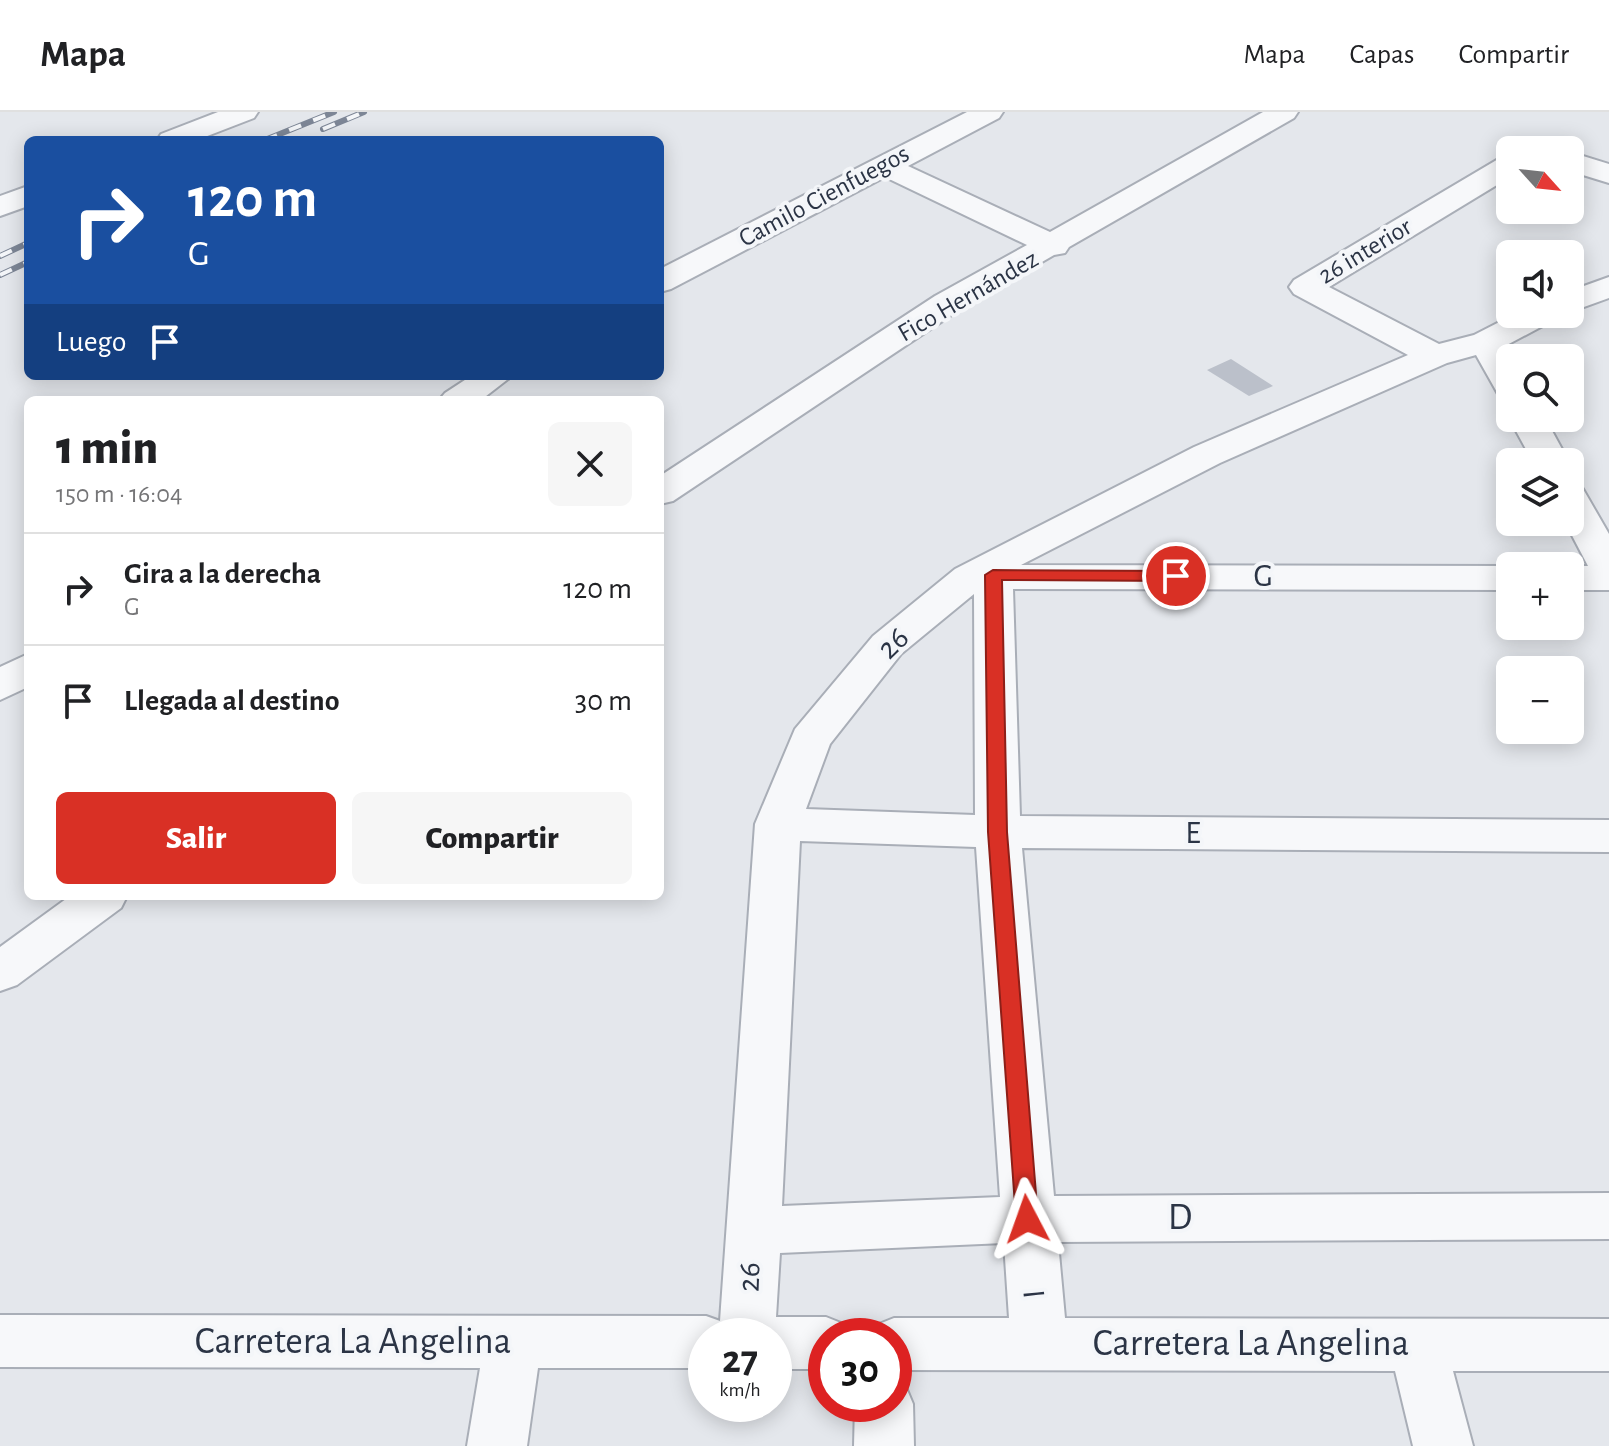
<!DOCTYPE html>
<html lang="es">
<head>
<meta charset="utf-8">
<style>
  body { margin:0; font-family:"Alegreya Sans",sans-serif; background:#f6f6f6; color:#202124; height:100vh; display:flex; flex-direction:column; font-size:30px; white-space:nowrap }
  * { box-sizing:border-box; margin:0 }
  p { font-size:26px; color:#757577 }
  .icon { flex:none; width:44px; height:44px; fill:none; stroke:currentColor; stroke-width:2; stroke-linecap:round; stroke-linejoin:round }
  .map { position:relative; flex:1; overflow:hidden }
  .details { position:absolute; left:24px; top:284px; width:640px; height:504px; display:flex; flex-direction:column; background:#fff; border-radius:12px; box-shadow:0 4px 20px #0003 }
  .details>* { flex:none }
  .hud { position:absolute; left:24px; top:24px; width:640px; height:244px; border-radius:12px; box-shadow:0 4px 20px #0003; background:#1a4fa0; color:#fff; overflow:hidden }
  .needle { width:52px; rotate:117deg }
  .controls { position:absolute; left:1496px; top:24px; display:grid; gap:16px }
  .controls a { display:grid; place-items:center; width:88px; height:88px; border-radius:12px; background:#fff; box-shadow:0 4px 20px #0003; font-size:40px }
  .speed { position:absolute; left:688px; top:1206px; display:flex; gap:16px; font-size:40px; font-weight:700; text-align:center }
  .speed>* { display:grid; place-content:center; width:104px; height:104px; border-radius:50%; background:#fff; box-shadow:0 4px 20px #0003; line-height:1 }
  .speed small { font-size:20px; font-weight:400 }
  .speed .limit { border:12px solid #d22; background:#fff; color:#111 }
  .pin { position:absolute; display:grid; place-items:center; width:68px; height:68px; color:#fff; margin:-34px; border:4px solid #fff; border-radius:50%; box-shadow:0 2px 8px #0007 }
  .me { position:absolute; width:88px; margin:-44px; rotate:356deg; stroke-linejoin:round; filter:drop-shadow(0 0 6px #0008) }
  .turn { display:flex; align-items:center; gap:28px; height:168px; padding:0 32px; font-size:36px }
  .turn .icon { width:104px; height:104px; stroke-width:2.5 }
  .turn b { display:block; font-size:56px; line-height:68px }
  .then { display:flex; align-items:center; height:76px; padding:0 32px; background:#0003; gap:16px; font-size:30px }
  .round { display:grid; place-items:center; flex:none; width:84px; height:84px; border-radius:12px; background:#f6f6f6 }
  .summary { display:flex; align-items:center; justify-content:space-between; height:136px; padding:0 32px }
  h1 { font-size:48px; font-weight:800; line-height:60px }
  .primary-button { display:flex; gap:16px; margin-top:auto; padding:16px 32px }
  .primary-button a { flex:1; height:92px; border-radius:12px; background:#d93025; color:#fff; font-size:32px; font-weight:800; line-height:92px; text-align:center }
  .primary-button a+a { background:#f6f6f6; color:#202124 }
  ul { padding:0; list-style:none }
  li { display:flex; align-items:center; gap:24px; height:112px; padding:0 32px; border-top:2px solid #e0e0e0 }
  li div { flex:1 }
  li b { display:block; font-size:30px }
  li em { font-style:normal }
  header { display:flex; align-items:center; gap:48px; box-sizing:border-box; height:112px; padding:0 40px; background:#fff; border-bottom:2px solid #e0e0e0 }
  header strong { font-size:38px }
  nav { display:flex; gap:44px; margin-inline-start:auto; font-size:28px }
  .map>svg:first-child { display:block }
  .building { fill:#bbc0ca }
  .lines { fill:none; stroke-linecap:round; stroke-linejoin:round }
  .minor-casing { stroke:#a9aeb7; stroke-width:4 }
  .minor { fill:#f7f8fa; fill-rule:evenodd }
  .rail-casing { stroke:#7d8696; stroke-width:6 }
  .rail { stroke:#f4f6f9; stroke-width:4; stroke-dasharray:13; stroke-linecap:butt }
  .route { fill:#d93025; stroke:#8d1f18; stroke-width:2 }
  .labels { text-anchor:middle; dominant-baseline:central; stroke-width:8; stroke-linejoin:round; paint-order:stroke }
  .far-street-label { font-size:26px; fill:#2b3445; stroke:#f4f6f9 }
  .street-label { font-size:32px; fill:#2b3445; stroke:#f4f6f9 }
  .near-street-label { font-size:38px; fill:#2b3445; stroke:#f4f6f9 }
</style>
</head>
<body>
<header>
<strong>Mapa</strong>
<nav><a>Mapa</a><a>Capas</a><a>Compartir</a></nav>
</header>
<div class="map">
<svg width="1609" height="1334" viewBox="0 0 1609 1334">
  <rect width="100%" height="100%" fill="#e4e7ec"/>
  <path class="building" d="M1231,247l42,27 -24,10 -42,-26z"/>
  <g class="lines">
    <g class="minor-casing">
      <path id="minor" d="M218,0h40l-4,6 -57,22h-40l4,-6z
        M967,0h36l-4,6 -91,48 142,66 213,-120h35l-4,6 -225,129 -4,6 -11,2 -95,55 -286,191 -13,3v-28l275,-180 92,-51 -142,-68 -214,112 -11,3v-23z
        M1570,40l39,12v19l-39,-12z
        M1510,43v22l-181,110 110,57 35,-9 41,-21h42l-5,7 -47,25 7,12 -2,39 -12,-3 -22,-39 -29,8 -227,100 -199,102 489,1v24l-497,-1 7,227 589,4v32l-587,-4 32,348 555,-3v46l-551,3 7,76 544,1v52h-156l20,75h-60l-18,-75 -501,-1v-34h-25l5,-10 20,-8h115l-5,-75 -224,10 -4,64h50l20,8 5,11h-25v33h-52v-33h-68v32h-168l-11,78h-60l13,-78 -480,-1v-52l706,1 14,5 35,-497 40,-95 78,-93 82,-67 239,-122 214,-92 -114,-61 -5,-7 5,-7 206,-122zM974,482l1,221 -169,-6 24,-65 71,-90zM800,729l176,6 24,350 -218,9z
        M28,74v20l-28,10v-20z
        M1609,165v21l-39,14v-21z
        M471,264h41l-31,24h-42l6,-7z
        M1509,306h36l24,44h-36z
        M1570,374l13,3 26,45v56h-39l-1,-24h19l-23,-44h5z
        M28,542v33l-28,13v-33z
        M70,784h57l-6,12 -104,77 -17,6v-44z
        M894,1269l11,4 8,19 1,42h-60l1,-42h39z"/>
    </g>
    <use href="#minor" class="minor"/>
    <g class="rail-casing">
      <path id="rail" d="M323,17l41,-17
        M265,28l69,-28
        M0,144l28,-13
        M0,163l28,-13"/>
    </g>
    <use href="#rail" class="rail"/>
  </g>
  <path class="route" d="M993,458l183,1 8,5 -8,5 -174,-1 5,252 31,387 -3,7 -8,3 -8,-3 -3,-7 -28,-387 -3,-257z"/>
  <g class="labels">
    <g class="far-street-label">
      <text transform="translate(824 84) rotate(-28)">Camilo Cienfuegos</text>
      <text transform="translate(1365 139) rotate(-31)">26 interior</text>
      <text transform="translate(968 184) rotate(-30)">Fico Hernández</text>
    </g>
    <g class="street-label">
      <text x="1263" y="464">G</text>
      <text transform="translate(893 531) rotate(-44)">26</text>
      <text x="1193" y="721">E</text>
      <text transform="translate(749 1165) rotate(-88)">26</text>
      <text transform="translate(1034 1182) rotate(-96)">I</text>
    </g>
    <g class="near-street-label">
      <text x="1180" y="1106">D</text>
      <text x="353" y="1230">Carretera La Angelina</text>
      <text x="1251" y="1232">Carretera La Angelina</text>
    </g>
  </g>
</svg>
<div class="controls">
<a><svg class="needle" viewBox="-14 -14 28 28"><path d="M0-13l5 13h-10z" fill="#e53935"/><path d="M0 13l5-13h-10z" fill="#757577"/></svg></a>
<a><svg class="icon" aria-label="sound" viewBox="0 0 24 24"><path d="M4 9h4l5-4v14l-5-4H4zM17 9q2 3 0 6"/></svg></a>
<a><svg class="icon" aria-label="search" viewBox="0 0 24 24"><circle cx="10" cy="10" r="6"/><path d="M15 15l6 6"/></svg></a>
<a><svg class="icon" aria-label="layers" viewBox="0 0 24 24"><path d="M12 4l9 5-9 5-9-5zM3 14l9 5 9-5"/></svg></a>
<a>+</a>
<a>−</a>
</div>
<div class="speed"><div>27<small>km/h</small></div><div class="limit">30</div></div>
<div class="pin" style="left:1176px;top:464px;background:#d93025"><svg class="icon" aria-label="arrive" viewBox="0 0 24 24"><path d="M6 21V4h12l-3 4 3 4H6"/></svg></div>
<svg class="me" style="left:1027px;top:1107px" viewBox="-20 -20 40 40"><path d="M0-17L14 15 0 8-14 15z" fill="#d93025" stroke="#fff" stroke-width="4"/></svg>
<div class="hud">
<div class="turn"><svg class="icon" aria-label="right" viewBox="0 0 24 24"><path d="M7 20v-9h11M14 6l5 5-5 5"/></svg><div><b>120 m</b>G</div></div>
<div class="then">Luego<svg class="icon" aria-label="arrive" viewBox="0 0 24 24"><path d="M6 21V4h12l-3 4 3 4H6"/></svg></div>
</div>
<section class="details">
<div class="summary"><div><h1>1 min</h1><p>150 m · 16:04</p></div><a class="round"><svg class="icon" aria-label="close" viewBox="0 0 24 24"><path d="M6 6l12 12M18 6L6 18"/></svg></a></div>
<ul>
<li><svg class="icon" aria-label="right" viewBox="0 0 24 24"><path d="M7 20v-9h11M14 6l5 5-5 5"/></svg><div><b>Gira a la derecha</b><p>G</p></div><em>120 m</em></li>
<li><svg class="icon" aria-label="arrive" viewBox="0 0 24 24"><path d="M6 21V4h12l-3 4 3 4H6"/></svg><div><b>Llegada al destino</b></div><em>30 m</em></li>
</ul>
<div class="primary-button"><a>Salir</a><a>Compartir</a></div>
</section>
</div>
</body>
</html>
